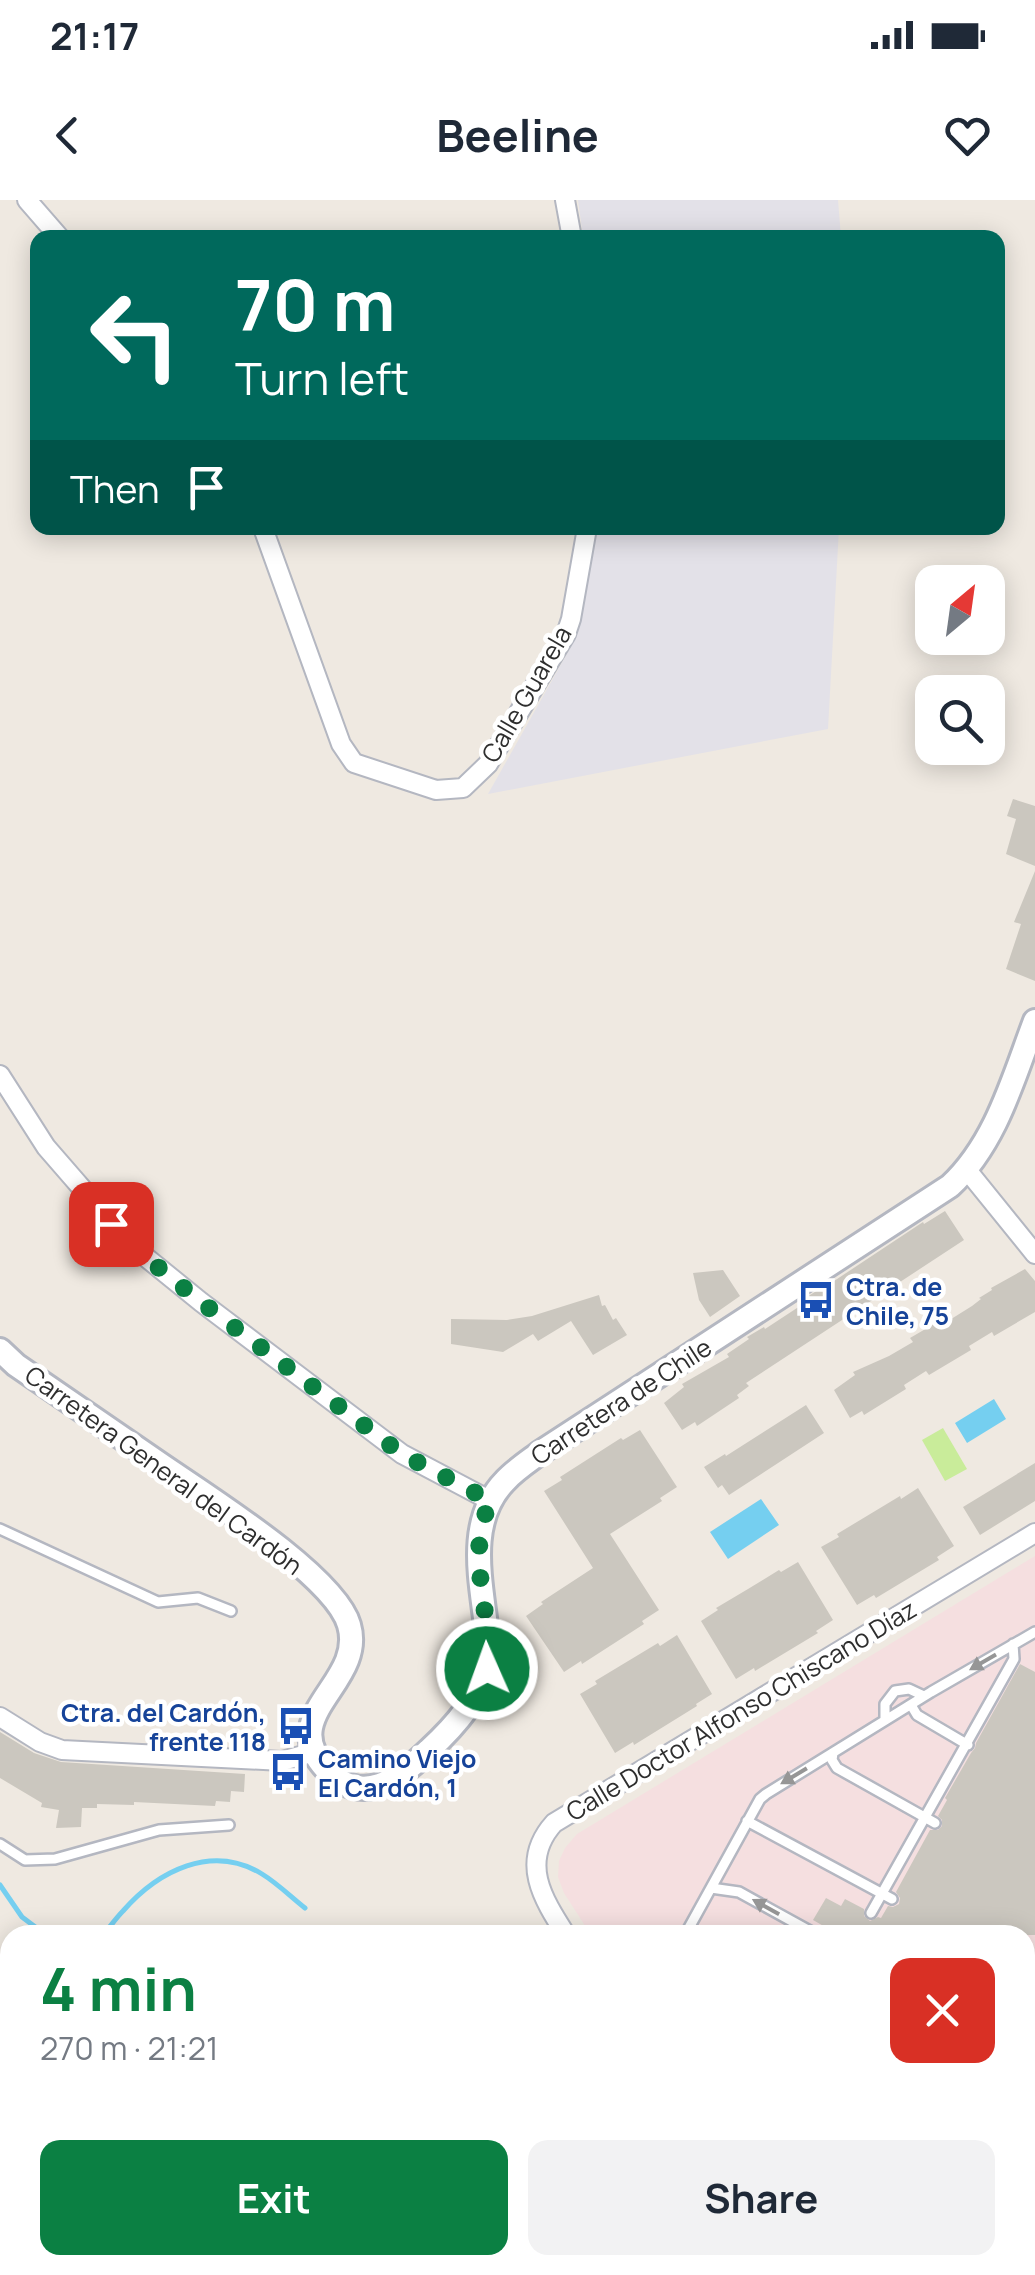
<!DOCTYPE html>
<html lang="en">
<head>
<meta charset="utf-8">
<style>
  body { margin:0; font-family:Manrope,sans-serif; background:#f2f2f3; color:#1f2937; height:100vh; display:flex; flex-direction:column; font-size:38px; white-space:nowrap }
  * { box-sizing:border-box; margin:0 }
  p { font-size:32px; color:#747a83 }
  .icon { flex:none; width:55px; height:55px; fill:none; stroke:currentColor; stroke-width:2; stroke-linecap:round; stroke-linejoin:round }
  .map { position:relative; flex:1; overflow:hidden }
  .details { position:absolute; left:0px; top:1725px; width:1035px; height:350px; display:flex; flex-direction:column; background:#fff; border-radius:30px 30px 0 0; box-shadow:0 5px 25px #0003 }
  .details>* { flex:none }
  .guide { position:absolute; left:30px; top:30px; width:975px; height:305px; border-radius:20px; box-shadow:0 5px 25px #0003; background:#00695c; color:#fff; overflow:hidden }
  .needle { width:65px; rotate:29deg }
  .fabs { position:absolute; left:915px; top:365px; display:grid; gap:20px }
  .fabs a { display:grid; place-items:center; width:90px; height:90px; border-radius:20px; background:#fff; box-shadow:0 5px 25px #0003; font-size:50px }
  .pin { position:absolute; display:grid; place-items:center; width:85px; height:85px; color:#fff; margin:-42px; border-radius:20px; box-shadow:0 5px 15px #0006 }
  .me { position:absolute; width:110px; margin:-55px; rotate:358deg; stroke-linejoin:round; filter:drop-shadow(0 0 8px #0008) }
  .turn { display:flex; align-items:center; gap:35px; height:210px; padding:0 40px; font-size:45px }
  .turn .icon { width:130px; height:130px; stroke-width:2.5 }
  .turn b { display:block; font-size:70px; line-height:85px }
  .then { display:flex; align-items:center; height:95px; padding:0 40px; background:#0003; gap:20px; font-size:38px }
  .round { display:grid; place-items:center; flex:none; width:105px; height:105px; border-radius:20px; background:#f2f2f3 }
  .head { display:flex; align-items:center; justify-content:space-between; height:170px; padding:0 40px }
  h1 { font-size:60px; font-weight:700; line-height:75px; color:#0b8043 }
  .cta { display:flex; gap:20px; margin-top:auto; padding:20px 40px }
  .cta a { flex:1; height:115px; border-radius:20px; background:#0b8043; color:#fff; font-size:40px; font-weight:700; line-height:115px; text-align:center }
  .cta a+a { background:#f2f2f3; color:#1f2937 }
  .status { display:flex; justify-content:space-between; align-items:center; height:70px; padding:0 50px; background:#fff; direction:ltr }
  .status svg { height:28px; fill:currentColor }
  header { display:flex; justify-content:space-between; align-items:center; height:130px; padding:0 40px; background:#fff; font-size:45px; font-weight:700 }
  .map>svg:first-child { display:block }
  .industrial { fill:#e3e1e8 }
  .medical { fill:#f5dfe0 }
  .pitch { fill:#c9ec9a }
  .water { fill:#75cff0 }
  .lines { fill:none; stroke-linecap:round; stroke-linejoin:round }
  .stream { stroke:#75cff0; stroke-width:5 }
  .building { fill:#cbc7bf }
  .service-casing { stroke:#b4b7c1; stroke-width:14 }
  .minor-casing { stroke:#b4b7c1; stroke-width:22 }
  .tertiary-casing { stroke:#b4b7c1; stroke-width:28 }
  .path { stroke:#c9c9c9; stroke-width:2.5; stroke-dasharray:8 5; stroke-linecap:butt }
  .service { stroke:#fff; stroke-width:9 }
  .minor { stroke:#fff; stroke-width:18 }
  .tertiary { stroke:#fff; stroke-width:22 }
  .oneway { fill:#969696 }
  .route { stroke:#0b8043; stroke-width:18; stroke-dasharray:0 32.4 }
  .labels { text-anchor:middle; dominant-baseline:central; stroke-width:9; stroke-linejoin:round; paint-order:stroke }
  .street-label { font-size:25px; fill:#2e2e2e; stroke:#fff }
  .transit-label { font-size:25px; font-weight:bold; fill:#164399; stroke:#fff; text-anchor:start }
</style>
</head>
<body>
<div class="status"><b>21:17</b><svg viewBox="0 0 49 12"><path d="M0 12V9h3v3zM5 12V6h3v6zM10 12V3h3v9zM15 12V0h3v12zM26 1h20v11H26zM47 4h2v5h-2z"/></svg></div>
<header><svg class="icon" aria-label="back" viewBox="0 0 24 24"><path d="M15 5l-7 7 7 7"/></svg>Beeline<svg class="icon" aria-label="heart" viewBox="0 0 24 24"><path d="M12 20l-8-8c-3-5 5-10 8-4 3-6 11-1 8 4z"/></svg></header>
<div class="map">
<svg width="1035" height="2075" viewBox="0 0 1035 2075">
  <rect width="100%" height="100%" fill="#efe9e1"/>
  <path class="industrial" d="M578,0h260l3,37h-258z
    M597,328h242l-11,201 -340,65 85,-151z"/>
  <path class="medical" d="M1035,1356v718l-223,1 -7,-10h220v-330h-434l-27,-42 -6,-16 1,-16 6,-13 12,-14z"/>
  <path class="pitch" d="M943,1228l24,41 -22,12 -23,-41z"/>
  <path class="water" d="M994,1199l12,20 -39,24 -12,-20z
    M761,1299l18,26 -51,34 -18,-27z"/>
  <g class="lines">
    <path class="stream" d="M0,1685l22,32 24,18
      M103,1735c7,-8 13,-17 20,-24 35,-40 89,-68 139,-37 15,9 29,23 43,34"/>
  </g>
  <path class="building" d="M1013,599l22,7v60l-29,-12 10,-35 -9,-3z
    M1035,671v110l-29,-12 15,-45 -7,-2z
    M945,1011l19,29 -218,143 3,3 -12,9 2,3 -42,28 -2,-4 -13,8 -18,-27 20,-16 -2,-3 47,-27 -2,-3 22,-15 -2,-2 17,-10 1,2 32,-21 7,-6 -2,-2 16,-10 1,1 104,-69 1,2z
    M1025,1069l10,12v31l-41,24 -2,-4 -23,14 2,4 -42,25 -3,-4 -22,14 2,4 -42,26 -2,-4 -12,7 -16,-28 21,-15 -2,-3 36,-16 24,-14 -3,-4 36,-21 2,4 24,-15 9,-7 -2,-1 13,-8 -1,-2z
    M723,1070l17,26 -30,21 -11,-17 -6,-27z
    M599,1095l3,11 3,-1 8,15 3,-2 11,17 -34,20 -22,-34 -33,20 -5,-7 -30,18 -52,-8v-25l56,1 25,-4z
    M806,1205l18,28 -95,62 -7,-10 -4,3 -14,-21 21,-13 1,2z
    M640,1230l37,57 -17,11 2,3 -52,33 49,76 -17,11 2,3 -62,40 -1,-3 -17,11 -38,-56 17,-12 -2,-2 52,-34 -49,-77 18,-11 -2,-3 61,-39 2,2z
    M1035,1263v38l-55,34 -17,-28z
    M918,1288l36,58 -17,11 2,3 -63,38 -2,-3 -17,10 -36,-58 18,-10 -2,-3 63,-38 1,3z
    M798,1362l35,58 -17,11 2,2 -63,38 -1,-3 -18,11 -35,-58 17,-11 -2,-2 32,-19 31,-19 2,2z
    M677,1435l35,59 -16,10 1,2 -63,39 -1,-3 -18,11 -35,-59 17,-10 -2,-3 63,-38 2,3z
    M1020,1464l15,8v263h-210l2,-7 -14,-8 13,-22 15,8 4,-7 19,10v7l6,5 8,-4 3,1 7,-12 5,1 6,-3 1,-6 -4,-6 34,-62h8l4,-4v-6l-4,-4 9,-16 -2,-2 26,-45 4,-5 1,-5z
    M0,1532l34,21 27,9 184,12 -1,18 -13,-1 -1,11 -14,-1 -1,5 -81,-4v3l-37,-1v4h-15l-1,19 -25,1 3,-18 -18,-3 1,-4 -42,-25z"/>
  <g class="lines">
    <g class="service-casing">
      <path id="service" d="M0,1329l158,73 40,-4 33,13
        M911,1505l6,10 51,30
        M885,1520v-16l10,-13 14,-2 15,7
        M833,1553l-1,7 5,8 98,55
        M747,1621l145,78
        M0,1644l25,16 30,-1 104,-29 70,-5
        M711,1688l28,4 78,43
        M871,1713l143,-254 -1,-15
        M685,1735l75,-136 6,-5 165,-102 104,-60
        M1025,1849l10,6
        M1025,1934l10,6
        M1025,1958c10,11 9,36 8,53l2,4
        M1025,2028l10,5"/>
    </g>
    <g class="minor-casing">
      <path id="minor" d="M27,0l33,38
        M565,0l7,38
        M263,328l78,216 13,19 82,27 27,-2 25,-24 78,-130 5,-15 16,-91
        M0,875l46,72 86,99 69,56 201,152 89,47
        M967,970l68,84
        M0,1517l40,25 22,8 220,11 32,-9
        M566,1735c-23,-36 -47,-73 -12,-112l481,-290
        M782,2065l6,10"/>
    </g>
    <g class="tertiary-casing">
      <path id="tertiary" d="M0,1150l16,15c48,33 96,66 144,99 45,31 175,112 189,161 17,58 -74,89 -23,144 36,39 73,10 103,-19 23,-21 48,-48 57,-79 5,-17 1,-36 -1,-53 -6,-47 -16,-100 20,-137 10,-11 24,-20 36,-29l409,-266c46,-43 63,-107 85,-165"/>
    </g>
    <path class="path" d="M1001,2075v-10"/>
    <use href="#service" class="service"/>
    <use href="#minor" class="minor"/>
    <use href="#tertiary" class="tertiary"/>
  </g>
  <defs><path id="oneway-solid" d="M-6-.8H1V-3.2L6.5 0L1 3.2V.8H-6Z" transform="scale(2.5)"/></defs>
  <g class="oneway">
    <use href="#oneway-solid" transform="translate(983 1462) rotate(150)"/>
    <use href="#oneway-solid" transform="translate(794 1576) rotate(149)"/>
    <use href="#oneway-solid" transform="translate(766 1707) rotate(-151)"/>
  </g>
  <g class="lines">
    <path class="route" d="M111,1024l21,22 69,56 201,152 89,47c-28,54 3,112 -4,168"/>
  </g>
  <defs>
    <g id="bus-bare" transform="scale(3)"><path d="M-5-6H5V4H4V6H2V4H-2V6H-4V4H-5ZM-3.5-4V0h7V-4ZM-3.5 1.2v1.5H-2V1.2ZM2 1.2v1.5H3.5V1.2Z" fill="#1a4fb4" stroke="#fff" stroke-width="2.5" paint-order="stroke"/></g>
  </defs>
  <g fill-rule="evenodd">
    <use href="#bus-bare" x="816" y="1100"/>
    <use href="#bus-bare" x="296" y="1526"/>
    <use href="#bus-bare" x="288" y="1572"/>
  </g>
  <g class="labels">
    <g class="street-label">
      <text transform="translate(526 494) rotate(-60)">Calle Guarela</text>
      <text transform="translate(621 1201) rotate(-33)">Carretera de Chile</text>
      <text transform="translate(164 1270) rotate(36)">Carretera General del Cardón</text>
      <text transform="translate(741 1510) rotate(-31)">Calle Doctor Alfonso Chiscano Díaz</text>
    </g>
    <g class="transit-label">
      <text x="846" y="1086">Ctra. de<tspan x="846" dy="29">Chile, 75</tspan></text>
      <text x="266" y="1512" text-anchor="end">Ctra. del Cardón,<tspan x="266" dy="29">frente 118</tspan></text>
      <text x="318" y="1558">Camino Viejo<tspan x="318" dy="29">El Cardón, 1</tspan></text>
    </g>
  </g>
</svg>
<div class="fabs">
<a><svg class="needle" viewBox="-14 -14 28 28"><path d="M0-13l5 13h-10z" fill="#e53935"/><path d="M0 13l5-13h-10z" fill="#747a83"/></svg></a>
<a><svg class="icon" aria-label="search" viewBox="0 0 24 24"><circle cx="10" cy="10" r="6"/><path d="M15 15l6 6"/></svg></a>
</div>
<div class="pin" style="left:111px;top:1024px;background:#d93025"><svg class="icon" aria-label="arrive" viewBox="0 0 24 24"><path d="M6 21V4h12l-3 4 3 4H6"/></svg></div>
<svg class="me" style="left:487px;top:1469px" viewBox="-20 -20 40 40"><circle r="17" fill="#0b8043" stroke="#fff" stroke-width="3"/><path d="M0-11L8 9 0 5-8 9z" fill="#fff"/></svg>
<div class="guide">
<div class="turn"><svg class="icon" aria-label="left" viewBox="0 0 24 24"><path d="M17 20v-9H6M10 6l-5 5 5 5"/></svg><div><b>70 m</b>Turn left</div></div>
<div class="then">Then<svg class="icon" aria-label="arrive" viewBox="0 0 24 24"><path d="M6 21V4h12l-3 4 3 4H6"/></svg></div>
</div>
<section class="details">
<div class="head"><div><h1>4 min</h1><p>270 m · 21:21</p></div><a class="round" style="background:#d93025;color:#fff"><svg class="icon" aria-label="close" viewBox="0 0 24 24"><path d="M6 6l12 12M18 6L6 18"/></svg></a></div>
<div class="cta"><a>Exit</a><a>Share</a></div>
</section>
</div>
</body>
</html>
